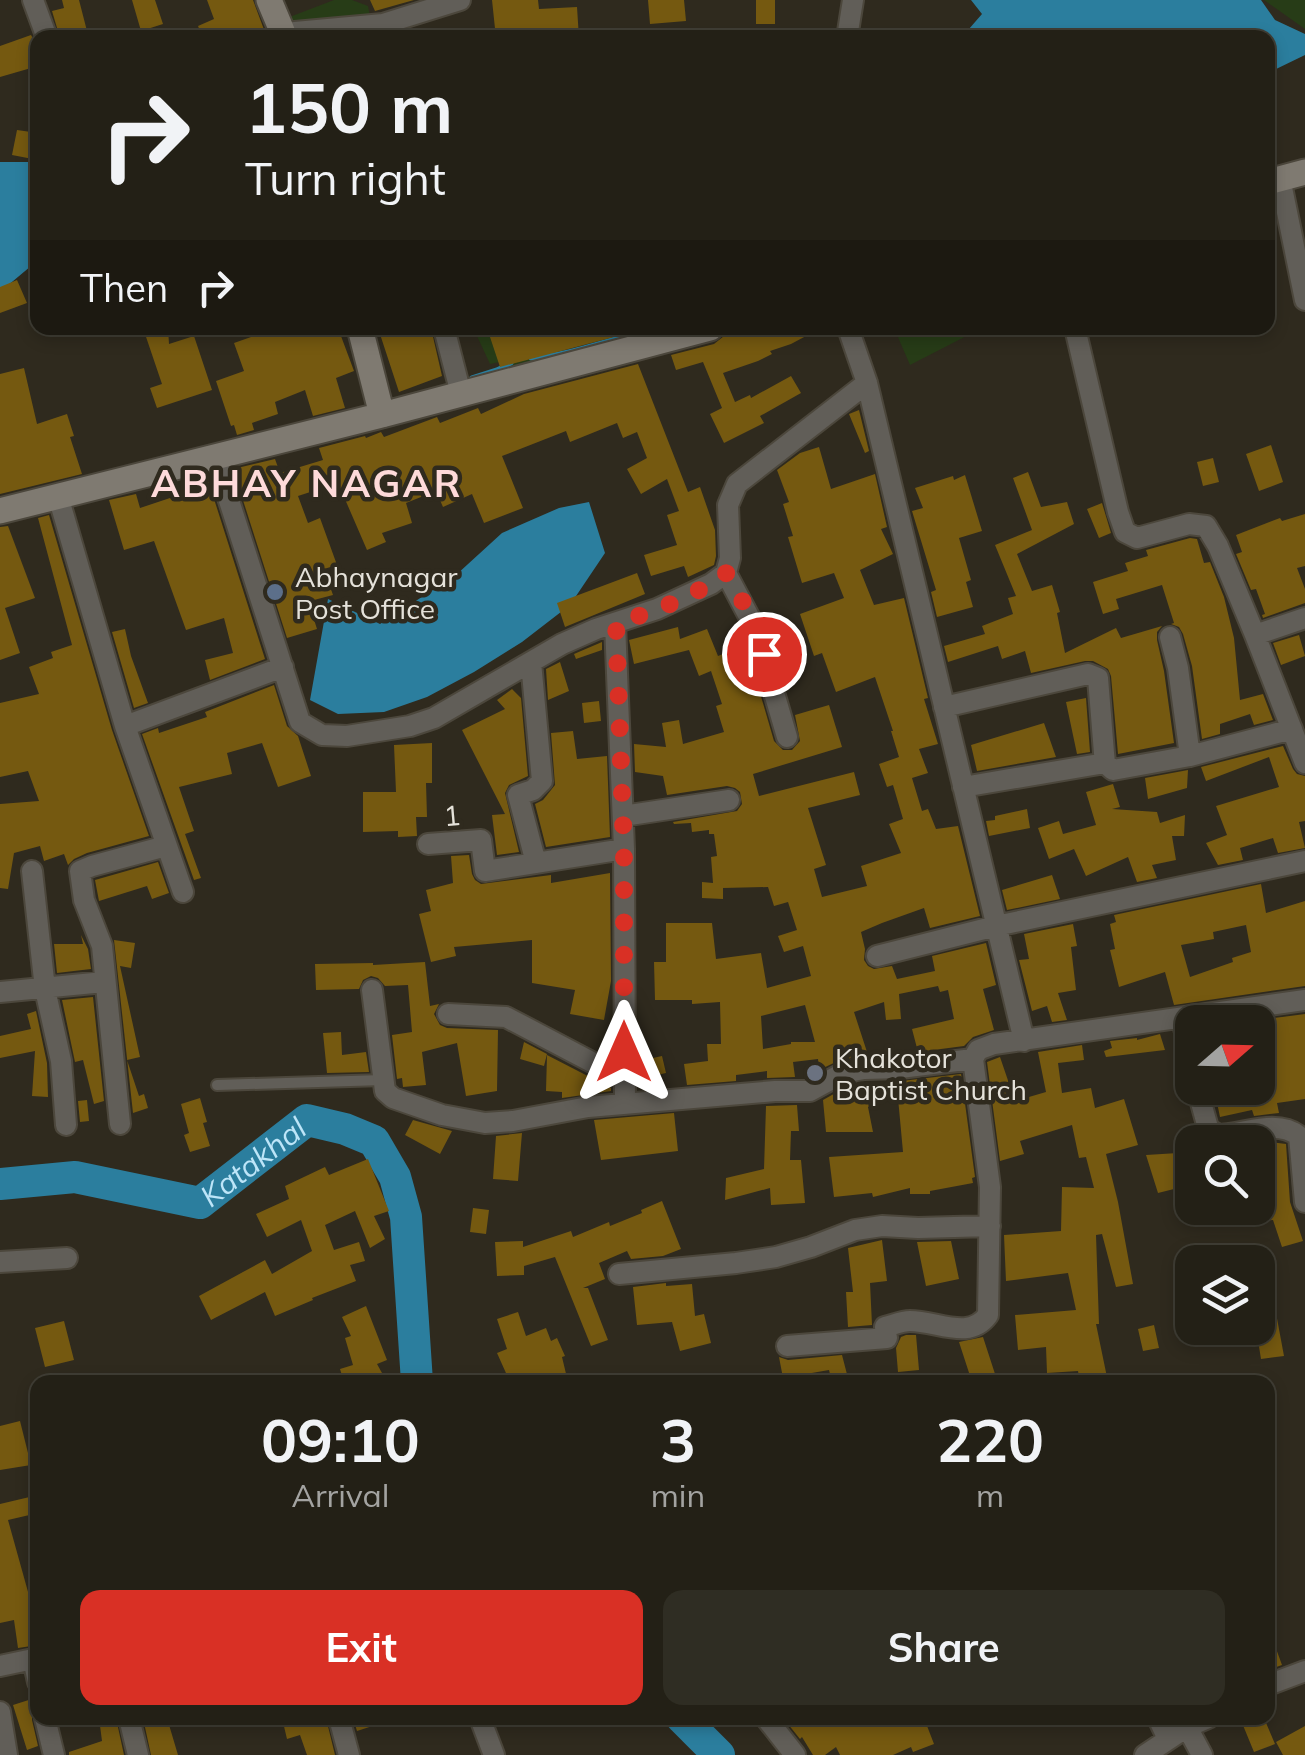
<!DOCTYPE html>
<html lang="en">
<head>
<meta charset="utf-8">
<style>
  body { margin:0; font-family:Mulish,sans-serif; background:#2f2d23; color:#f1f3f6; height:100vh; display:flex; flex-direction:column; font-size:38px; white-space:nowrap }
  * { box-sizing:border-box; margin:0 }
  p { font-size:32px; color:#a3a3a1 }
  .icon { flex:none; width:55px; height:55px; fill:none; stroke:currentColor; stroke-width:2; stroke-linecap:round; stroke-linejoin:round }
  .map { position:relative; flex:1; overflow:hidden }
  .side { position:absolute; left:30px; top:1375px; width:1245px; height:350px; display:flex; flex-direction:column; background:#232016; border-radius:20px; box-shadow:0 5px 15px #0003,0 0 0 2px #403e35 }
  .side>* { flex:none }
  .top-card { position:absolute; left:30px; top:30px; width:1245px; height:305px; border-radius:20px; box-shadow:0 5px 15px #0003,0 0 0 2px #403e35; background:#232016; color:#f1f3f6; overflow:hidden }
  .needle { width:65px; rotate:70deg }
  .controls { position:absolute; left:1175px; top:1005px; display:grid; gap:20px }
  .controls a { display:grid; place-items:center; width:100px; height:100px; border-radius:20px; background:#232016; box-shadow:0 5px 15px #0003,0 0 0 2px #403e35; font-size:50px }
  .pin { position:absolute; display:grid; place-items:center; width:85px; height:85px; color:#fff; margin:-42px; border:5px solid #fff; border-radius:50%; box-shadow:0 2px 10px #0007 }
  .me { position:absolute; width:110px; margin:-55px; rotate:0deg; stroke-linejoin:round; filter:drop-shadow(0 0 8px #0008) }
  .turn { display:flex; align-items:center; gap:35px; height:210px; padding:0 50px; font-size:45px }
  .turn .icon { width:130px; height:130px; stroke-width:2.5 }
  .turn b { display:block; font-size:70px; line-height:85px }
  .then { display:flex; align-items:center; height:95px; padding:0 50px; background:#0003; gap:20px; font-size:38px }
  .eta { display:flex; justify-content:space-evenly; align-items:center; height:170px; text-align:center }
  .eta b { font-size:60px; font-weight:700; line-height:70px }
  .action { display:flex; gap:20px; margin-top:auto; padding:20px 50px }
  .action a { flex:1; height:115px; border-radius:20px; background:#d93025; color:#fff; font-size:40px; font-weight:700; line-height:115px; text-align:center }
  .action a+a { background:#2f2d23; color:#f1f3f6 }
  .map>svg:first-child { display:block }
  .green { fill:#273c17 }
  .water { fill:#2b7e9e }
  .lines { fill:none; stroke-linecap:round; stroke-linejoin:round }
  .stream { stroke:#2b7e9e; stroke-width:5 }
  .river { stroke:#2b7e9e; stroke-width:32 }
  .building { fill:#755910; fill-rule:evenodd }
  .lane-casing { stroke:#4c473c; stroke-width:14 }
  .street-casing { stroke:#4c473c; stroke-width:24 }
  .secondary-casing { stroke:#4c473c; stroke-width:29 }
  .lane { stroke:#615e58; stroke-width:10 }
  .street { stroke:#615e58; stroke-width:20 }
  .secondary { stroke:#7f7a71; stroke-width:25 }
  .route { stroke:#d93025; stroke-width:18; stroke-dasharray:0 32.4 }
  .service-dot { fill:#5c6f8a; stroke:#2f2a1e; stroke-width:4 }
  .worship-dot { fill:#6b7280; stroke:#2f2a1e; stroke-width:4 }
  .labels { text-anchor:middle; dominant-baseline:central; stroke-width:9; stroke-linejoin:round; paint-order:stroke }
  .poi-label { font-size:28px; fill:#e5e2da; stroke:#2f2a1e; text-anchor:start }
  .street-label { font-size:28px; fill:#e5e2da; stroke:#2f2a1e }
  .water-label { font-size:30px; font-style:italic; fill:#bde5f8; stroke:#2f2a1e }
  .district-label { font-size:38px; font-weight:bold; letter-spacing:2.5px; fill:#fedada; stroke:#2f2a1e }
</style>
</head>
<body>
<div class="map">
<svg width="1305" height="1755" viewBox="0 0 1305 1755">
  <rect width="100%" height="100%" fill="#2f2a1e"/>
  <path class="green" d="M334,0h18l16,6 4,21 -20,10h-60l-5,-19z
    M1264,0h41v29z
    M491,328h39l5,34 -23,7 -3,-9 -19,4 -13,-28z
    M894,328h88l-72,37z"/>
  <path class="water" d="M971,0h290l14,20 30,14v21l-33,16 -4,-2v-31l-306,-1 20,-23z
    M0,162h38l-1,99 -37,31z
    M589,502l16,51 -35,52 -48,37 -48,30 -47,25 -43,15 -46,2 -28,-14 18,-101 52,25 76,-49 46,-42 57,-25z"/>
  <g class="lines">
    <path class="stream" d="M531,358c45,-3 86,-23 130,-30
      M472,378l25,-8 14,-7"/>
    <g class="river">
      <path id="s1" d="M0,1184l75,-7 125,26 107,-83 38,9 29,12 21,36 11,40 11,165"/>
      <path d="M682,1718l37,37"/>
    </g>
  </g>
  <path class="building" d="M62,0h17l8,31 -14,3 1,4h-14l-8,-27 12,-3z
    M132,0h23l8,24 -22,7z
    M207,0h46l13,35 -7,3h-56l-5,-12 16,-7z
    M370,0h44l-39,11z
    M492,0h46l1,9 38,-2 2,31h-83z
    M648,0h36l2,21 -36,3z
    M756,0h19v24h-19z
    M31,35l7,13v18l-38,11v-31z
    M17,130l21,3v27l-26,-5z
    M17,280l10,23 -27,10v-26z
    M143,328h25l1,16 25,-8 18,54 -55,18 -7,-20 12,-4z
    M276,328h62l16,43 -18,7 9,30 -32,8 -8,-26 -30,12 3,12 -26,9 2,7 -17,5 -3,-10 -3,1 -15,-45 28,-10 -10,-28z
    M378,328h53l11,48 -43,16z
    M487,328h161l-148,39z
    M750,328h71l-30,16 -21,7 2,3 -14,7 -35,12 12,29 15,-7 1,3 40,-22 10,17 -41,23 4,7 -40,20 -14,-29 12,-6 -19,-46 -27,8 -5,-15 43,-11 10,-8z
    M638,364l50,128 12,-5 15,43 1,26 -2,9 -26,12 -4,-11 -33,10 -7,-21 33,-10 -10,-30 12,-4 -12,-32 -26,15 -14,-25 20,-11 -10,-26 -14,6 -6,-15 -47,19 -4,-11 -64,25 21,52 -39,15 -12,-29 -29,13 -7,-16 -30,12 6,20 -30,10 4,9 -19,8 -29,-67 -40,13 10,27 12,-5 17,47 -13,4 9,26 -19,5 3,9 -6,1 6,19 -30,9 -54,-169 42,-10 5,14 43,-13 -4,-12 46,-12 1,2 15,-6 3,5 53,-20 3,6 38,-15 3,6 43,-20z
    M24,368l13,56 30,-10 7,22 -4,1 12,37 -82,20v-120z
    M859,410l10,41 -4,2 -16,-39z
    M1271,445l12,37 -24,9 -13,-37z
    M819,447l12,42 44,-15 12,53 -6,2 12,25 -33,16 14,35 30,-7 24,100 -4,1 14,45 -19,5 9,24 -16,5 10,33 6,-2 8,20 22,-3 22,90 -50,12 -6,-20 -42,15 -21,9 4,17 -1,11 4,6 6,3 18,-3 5,13 38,-8 -3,-15 54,-13 10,42 -13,4 11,41 -21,7 -9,9 -46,6 -6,-23 42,-10 -6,-29 -8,2 -2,-6 -39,8 2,25 -15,1 -2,-18 -30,10 14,43 -28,5 -21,10 -1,-11 -25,3 2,15 -28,1v-7l-31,4v6l-49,4 -3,-21 24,-3 -1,-17h14l-1,-42 -28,2v-4h-37l-1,-38h12v-39h46l4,36 45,-6 6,35 44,-12 -8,-30 -19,6 -6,-16 19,-6 -9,-28 -14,4 -6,-19 -45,1v11l-21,-1v-16l11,1 -2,-26 6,-1 -3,-22h-5v-4l-17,2 -1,-9 -17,1 -1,-2 64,-11 5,-7 -2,-12 -5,-4 -8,-2 -60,9 -4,-19 -28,-4 -1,-28 32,3 -4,-24 17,-3 4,24 41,-12 -8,-26 6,-2 -11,-33 -12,5 -10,-26 -55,14 -5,-24 49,-13 2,12 27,-10 11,27 28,-11 28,96 9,9h9l8,-9 -5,-26 34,-10 13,42 -89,27 6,22 95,-24 6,23 -52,13 18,57 -12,4 8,28 45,-11 -6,-20 40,-13 -12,-29 14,-5 -10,-34 -6,2 -8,-23 20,-7 -8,-26h2l-18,-54 -39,15 -14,-39 -8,3 -14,-42 44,-16 -10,-25 -32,10 -14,-46 5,-1 -10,-32 6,-2 -12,-32 23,-17zM805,1005l10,37h-24v2l-28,5 -2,-33z
    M1213,458l6,24 -16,4 -6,-24z
    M1028,472l13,35 26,-5 7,22 -57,30 15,37 20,-6 8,27 -3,1 8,40 51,-25 5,10 41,-12 -5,6v8l7,31 10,72 -56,11 -7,-78 -3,-7 -15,-8h-8l-54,12 -6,-22 -23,8 -4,-13 -50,16 -4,-16 41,-12 -3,-8 31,-12 -5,-16 8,-2 -21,-51 37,-15 -19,-52z
    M965,475l17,56 -23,7 12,42 -5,2 7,25 -36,10 -6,-25 5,-2 -24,-79 11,-3 -8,-20 38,-12 1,4z
    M208,480l57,179 -55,21 -5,-20 28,-7 -9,-35 -38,12 -32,-89 -30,9 -15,-50 27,-6 4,14 45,-15 -1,-4z
    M1102,503l9,30 -12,5 -12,-29z
    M1305,514v52l-8,2 8,21v14l-42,15 -1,-3 3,-1 -9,-25 -5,1 -15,-36 6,-2 -6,-17 44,-17 2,3z
    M49,515l63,215 37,106 -62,17 -13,6 -6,6 -4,-11 -20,7 -4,-15 -26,7 -6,36 -8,-1v-84l39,-3 -11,-30 -28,6v-74l39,-9 -10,-27 24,-9 -2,-6 21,-7 -34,-127z
    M8,526l27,72 -30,10 15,45 -20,7v-133z
    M1190,538l7,1 7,24 6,-1 14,35 10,41 6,62 23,-6 10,26 -19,5 -4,-11 -30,10v10l-18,5 -10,-73 -9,-32 -4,-7 -8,-3 3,-1 -12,-38 -46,14 3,10 -16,5 -10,-32 35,-11 -3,-8 23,-7 -2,-6z
    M637,573l8,21 -80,33 -8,-24z
    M125,629l6,27 17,47 -14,5 -22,-76z
    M1299,635l6,21 -24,9 -8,-22z
    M602,642v8l-26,9 -2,-5z
    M560,662l9,29 -21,9 -2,-31z
    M274,685l13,41 11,10 13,40 -33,11 -16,-44 -35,10 5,21 -53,13 15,44 -9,3 16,44 -7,2 -52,-146 16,-6 1,5 48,-16 -2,-5z
    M512,689l9,9 7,78 -19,9 -4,8 14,59 -22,3 -5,-40 13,-1 -43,-84 43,-21 -8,-9z
    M1086,698l4,54 -13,2 -11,-52z
    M599,701l2,20 -17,2 -2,-20z
    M1044,723l12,34 -79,14 -6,-26z
    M573,731l4,28 30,-3 3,81 -64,10 -11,-43 8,-4 12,-15 -4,-52z
    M432,743v40h-6l1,34h-11l1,19 -19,1v-6l-35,1v-40h33l-2,-47z
    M1283,746l10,23 4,5 8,2v45l-6,1 6,26 -27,5 -5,-15 -33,10 3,12 -25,5 -12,-22 21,-8 -11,-29 63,-19 -10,-30 -63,24 -5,-14z
    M1188,770l-1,18 -39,11 -3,-21z
    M1113,784l7,23 -8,2 45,3 3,11 25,-8 -1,21h-12l4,24 -24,5 5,13 -20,4 -9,-25 -42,19 -12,-27 -25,10 -11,-31 21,-7 4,13 33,-9 -10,-33z
    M1027,809l3,19 -41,8 -3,-15 9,-1v-4z
    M469,855l3,19 3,6 6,4 70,-9v8l59,-10 1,108 -7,39 -34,-6 5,-24 -43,-7v-43l-78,7 2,9 -25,6 -12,-48 12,-3 -5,-21 27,-7 -2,-27z
    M158,862l11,31 -17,6 -5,-13 -48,15 -4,-21z
    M1052,875l8,24 -53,11 -5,-20z
    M1261,884l5,29 39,-12v85l-131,19 -9,-33 -46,15 -9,-37 5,-1 -5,-25 6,-2 -2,-7zM1246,925l5,27 -19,6 1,4 -43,15 -9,-32 33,-6 -1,-7z
    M1073,924l4,22 -6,1 5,43 -18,3 9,27 -15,2 -5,-16 -15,5 -13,-51 10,-1 -5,-25z
    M81,935l7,14 3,20 -34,4 -3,-29h29z
    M114,940l21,3 -4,25 -11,-2 20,91 -13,3 12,36 5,-2 4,14 -15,5z
    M425,962l5,44 9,-2 -5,10 6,11 7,3 51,2 -1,61 -31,5 -9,-53 -35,9 4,33 -23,2 -1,-9 -5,1 -5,-44 20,-3 -4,-47 -23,1 -7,-8 -7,-2 -8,4 -4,9 -43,1 -1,-26 58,-1v2z
    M93,997l11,104 -10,3 -11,-44 -8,2 -13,-62z
    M36,1011l11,52 1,34 -16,-1 3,-45 -35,7v-22l31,-7 -4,-15z
    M1305,1014v85l-28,4 2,10 -25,3 -2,-6 -32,7 -6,-29h32l2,7 28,-6 -5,-35 -13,3v-35h-14z
    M341,1032l1,23 24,-3 3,20 -42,1 -4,-40z
    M1160,1034l5,16 -59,7 -2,-6 8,-3 -2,-7 27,-3v2z
    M524,1042l23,12 -3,12 -24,-7z
    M1082,1045l2,15 -26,3 4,30 29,-5 4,20 29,-9 14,46 -32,9 12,48 15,82 -17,3 -14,-53 -6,1 3,89h-3l12,58h-28l-2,-11 -31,2 -1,-26 -28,3 -3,-35 61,-5 -8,-37 -62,8 -2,-46 57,-4 1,-44 32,1 -8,-31 -7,1 -7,-33 -52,16 4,13 -24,7 -13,-99 13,-5 15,44 31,-9 -8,-40z
    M547,1055l64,33v3l-49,7v-6l-16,-1z
    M662,1056l4,17 -23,5 1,-18z
    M961,1074l14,103 -3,1 1,5 -43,8v3h-20v-6l-37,9 -1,-4 -38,4 -5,-40 74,-5 -5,-54 -3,1 -2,-17z
    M877,1082l6,20 -15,5 5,25h-47l-3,-32 25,-14z
    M200,1098l7,24 -4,1 7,23 -20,6 -6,-17 5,-2 -8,-29z
    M87,1100l2,21 -9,1 -2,-21z
    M797,1105l2,26h-8l-1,29h11l4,43 -34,2 -1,-17 -45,12 1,-22 38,-9 2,-63z
    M674,1113l4,38 -77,9 -7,-40z
    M413,1120l39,11 -12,23 -35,-19z
    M522,1133l-4,48 -25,-2 3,-43z
    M1270,1142l16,2 4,58 13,39 -21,6 -9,-27 -36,4 -1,-14 35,-4 -3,-43 -10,2v-22z
    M1178,1153l8,33 -28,7 -12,-38z
    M368,1159l21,52 -15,5 11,23 -15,9 -15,-37 -30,14 9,25 25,-8 6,19 -15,4 6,16 -44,17 1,2 -38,16 -10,-24 -54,28 -12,-24 66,-36 7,14 40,-23 -11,-31 -34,17 -11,-23 33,-15 -4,-13 40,-19 4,8z
    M662,1201l19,48 -18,7 -32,3 -4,-8 -28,12 6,16 -22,9h5l20,52 -17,6 -36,-89 -31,9v9l-27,1 -2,-34 28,-1v6l48,-16 2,6 36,-15 1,4 32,-13 -1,-3z
    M473,1208l16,2 -3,24 -16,-2z
    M882,1240l5,41 -17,2 2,42 -24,2 -2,-35h7l-5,-44z
    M951,1241l8,38 -33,7 -9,-44z
    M666,1283v3l26,-2 3,32 9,-2 7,29 -31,8 -8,-29 -35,3 -4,-38z
    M366,1306l21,54 -10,4 10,18h-43l-4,-13 13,-4 -8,-27 6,-2 -9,-19z
    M518,1312l8,24 20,-8 5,13 6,-3 8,18 -3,1 6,25h-58l-13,-29 10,-4 -10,-30z
    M1276,1313l8,43 -23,3 -5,-31 2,-9z
    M64,1321l10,39 -29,7 -10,-39z
    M1154,1325l5,23 -16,3 -5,-22z
    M906,1335h10l3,35 -21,2 -2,-24 5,-11z
    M983,1337l13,40 -24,5 -13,-40z
    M842,1355l7,27h-17l-3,-12 -46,8 -4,-21 9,3z
    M20,1421l11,44 -31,5v-44z
    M38,1495v18l-30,7 22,79 8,-3v49l-20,3 -4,-28 -14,3v-119z
    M1268,1632h2l12,33 -14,5z
    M38,1697v10l-6,6v7l6,26 -11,4 -14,-45z
    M99,1718h17l8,37h-55v-3l33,-11z
    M143,1718h24l11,37h-27z
    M282,1718h44l9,37h-28l-7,-20 -13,4z
    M353,1718h34l1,3 -31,10z
    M796,1718h128l10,26 -21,8 -2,-5 -18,8h-53l-4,-8 -11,8h-12l-11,-18 -2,2 -12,-15z
    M1240,1718h24l11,26 -21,8z
    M1305,1726v29h-22l-7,-13z"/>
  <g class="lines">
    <g class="lane-casing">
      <path id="lane" d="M217,1085l166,-5"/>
    </g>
    <g class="street-casing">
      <path id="street" d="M33,0l14,38
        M284,33l99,-9 77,-24
        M847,38l6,-38
        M1280,178l25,122
        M444,328l17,66
        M848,328l19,55 157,658
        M1075,328l43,184 7,20 12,6 52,-14 17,2 12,20 37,89 50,128
        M215,457l85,265 22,13 25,1 63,-10 24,-8 128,-74 34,-15 61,-20 54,-25 15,-11 4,-15 -2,-53 9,-21 130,-101
        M58,496l67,230 158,-59
        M726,573l29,55 32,109
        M615,623l9,226 1,255
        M1255,635l50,-17
        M1170,637l8,31 12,88
        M531,662l11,119 -9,9 -15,5 18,68
        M944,707l144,-33 10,4 6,75 1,10 8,7 77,-14 102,-27
        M125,726l58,166
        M963,787l142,-24
        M623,816l106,-16
        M428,844l53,-4 4,31 139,-22
        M32,871l13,118 16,72 5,64
        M877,956l119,-30 309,-65
        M372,990l13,101 8,7 49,17 43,8 28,-2 75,-14 187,-16h35l33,-18 21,-4 36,-1 73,-9
        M0,992l104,-10
        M448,1014l58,3 118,62
        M1182,1018l10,48
        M1197,1088l11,40 9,7c25,0 60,-17 82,1l6,66
        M120,1124l-18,-178 -18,-46 -4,-29 12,-5 74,-20
        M0,1262l67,-4
        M619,1274l117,-11 40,-6 35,-10 44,-17 27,-4 36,2 72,-2
        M787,1346l100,-8 -2,-11c8,-2 17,-6 25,-6 28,0 59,20 78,-6l2,-128 -17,-128 5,-9 16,-6 311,-44
        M33,1659l5,23
        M0,1666l38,-8
        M1268,1685l37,-14
        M0,1712l7,43
        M45,1718l9,37
        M129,1718l9,37
        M339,1718l10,37
        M480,1718l14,37
        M766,1718l29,37
        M1158,1718l10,21
        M1187,1727l15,28
        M1145,1755l42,-28 21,-9"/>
    </g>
    <g class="secondary-casing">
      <path id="secondary" d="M269,0l16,38
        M1268,182l37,-10
        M360,328l22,87
        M0,511l382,-96 328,-87"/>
    </g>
    <use href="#lane" class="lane"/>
    <use href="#street" class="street"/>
    <use href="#secondary" class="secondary"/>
  </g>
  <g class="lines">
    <path class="route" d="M624,1052v-202l-8,-227c38,-11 79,-27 110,-50l16,27 22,54"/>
  </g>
  <circle class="service-dot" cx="275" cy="592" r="10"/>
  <circle class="worship-dot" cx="815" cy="1073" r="10"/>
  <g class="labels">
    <g class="poi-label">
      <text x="295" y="576">Abhaynagar<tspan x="295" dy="32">Post Office</tspan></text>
      <text x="835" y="1057">Khakotor<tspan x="835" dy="32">Baptist Church</tspan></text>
    </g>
    <g class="street-label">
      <text transform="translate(452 815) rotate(-5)">1</text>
    </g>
    <g class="water-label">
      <text stroke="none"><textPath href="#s1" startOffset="270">Katakhal</textPath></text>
    </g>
    <g class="district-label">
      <text x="307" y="483">ABHAY NAGAR</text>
    </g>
  </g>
</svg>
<div class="controls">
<a><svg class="needle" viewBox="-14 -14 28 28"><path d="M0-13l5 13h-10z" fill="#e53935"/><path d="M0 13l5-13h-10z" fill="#a3a3a1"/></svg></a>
<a><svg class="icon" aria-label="search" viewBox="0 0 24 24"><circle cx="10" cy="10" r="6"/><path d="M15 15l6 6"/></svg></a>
<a><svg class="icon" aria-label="layers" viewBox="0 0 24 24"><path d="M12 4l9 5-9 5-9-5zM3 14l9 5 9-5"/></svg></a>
</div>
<div class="pin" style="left:764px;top:654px;background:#d93025"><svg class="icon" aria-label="arrive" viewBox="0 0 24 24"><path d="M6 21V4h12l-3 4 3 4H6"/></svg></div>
<svg class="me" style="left:624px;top:1052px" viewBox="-20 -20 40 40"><path d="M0-17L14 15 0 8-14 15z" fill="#d93025" stroke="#fff" stroke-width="4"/></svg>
<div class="top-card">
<div class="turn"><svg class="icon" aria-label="right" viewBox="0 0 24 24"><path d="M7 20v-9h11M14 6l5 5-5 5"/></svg><div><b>150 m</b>Turn right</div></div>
<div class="then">Then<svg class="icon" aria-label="right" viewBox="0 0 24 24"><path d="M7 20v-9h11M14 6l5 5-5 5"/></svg></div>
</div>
<section class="side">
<div class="eta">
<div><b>09:10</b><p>Arrival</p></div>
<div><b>3</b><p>min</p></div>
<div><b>220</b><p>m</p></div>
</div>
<div class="action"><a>Exit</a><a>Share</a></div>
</section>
</div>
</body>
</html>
